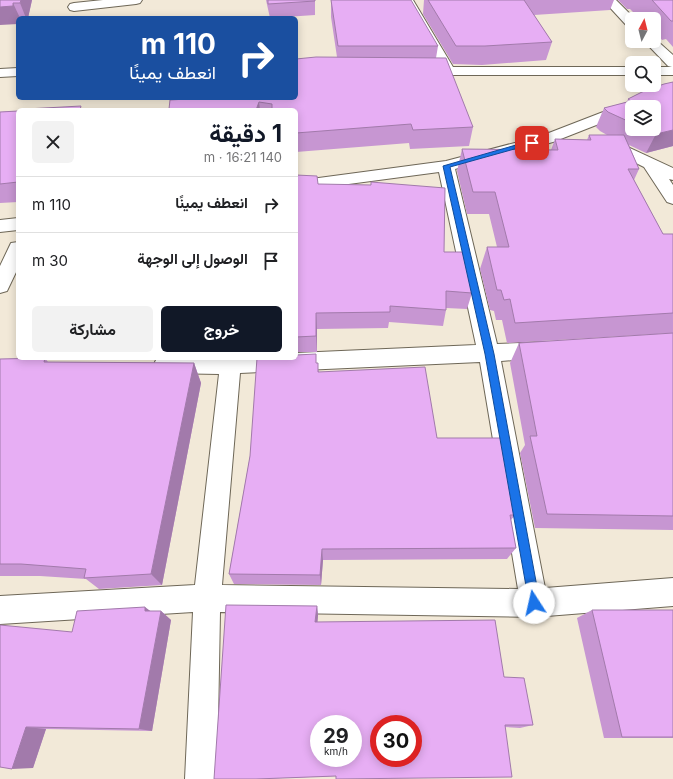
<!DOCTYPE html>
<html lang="ar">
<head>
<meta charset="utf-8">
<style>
  body { margin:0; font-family:Inter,Vazirmatn,sans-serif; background:#f2f2f2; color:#202124; direction:rtl; height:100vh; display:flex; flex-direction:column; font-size:15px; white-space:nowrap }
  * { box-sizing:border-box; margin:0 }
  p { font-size:13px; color:#757577 }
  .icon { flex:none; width:22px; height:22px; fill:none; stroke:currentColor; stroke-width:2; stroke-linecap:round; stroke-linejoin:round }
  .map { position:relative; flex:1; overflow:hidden; direction:ltr }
  .side { position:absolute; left:16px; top:108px; width:282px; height:252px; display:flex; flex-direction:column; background:#fff; border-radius:6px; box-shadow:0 2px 10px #0003; direction:rtl }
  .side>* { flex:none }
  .guide { position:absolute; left:16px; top:16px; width:282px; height:84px; border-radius:6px; box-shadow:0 2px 10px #0003; direction:rtl; background:#1a4fa0; color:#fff; overflow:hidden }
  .needle { width:26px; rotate:7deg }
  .controls { position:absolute; left:625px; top:12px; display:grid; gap:8px }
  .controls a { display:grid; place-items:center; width:36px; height:36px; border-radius:6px; background:#fff; box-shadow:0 2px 10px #0003; font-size:20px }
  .speed { position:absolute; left:310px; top:715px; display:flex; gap:8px; font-size:20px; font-weight:700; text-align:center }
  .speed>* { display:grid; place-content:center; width:52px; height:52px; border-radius:50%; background:#fff; box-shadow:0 2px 10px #0003; line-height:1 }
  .speed small { font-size:10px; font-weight:400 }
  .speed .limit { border:6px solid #d22; background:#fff; color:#111 }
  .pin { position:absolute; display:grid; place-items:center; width:34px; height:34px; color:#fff; margin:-17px; border-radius:8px; box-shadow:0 2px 6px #0006 }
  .me { position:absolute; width:44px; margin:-22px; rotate:350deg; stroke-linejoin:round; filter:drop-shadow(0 0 3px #0008) }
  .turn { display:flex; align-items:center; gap:14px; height:84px; padding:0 16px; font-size:18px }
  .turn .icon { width:52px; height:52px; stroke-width:2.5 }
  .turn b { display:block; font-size:28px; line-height:34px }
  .round { display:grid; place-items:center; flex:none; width:42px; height:42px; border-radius:6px; background:#f2f2f2 }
  .headline { display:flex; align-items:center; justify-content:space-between; height:68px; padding:0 16px }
  h1 { font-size:24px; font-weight:700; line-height:30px; color:#111827 }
  .cta { display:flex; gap:8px; margin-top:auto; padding:8px 16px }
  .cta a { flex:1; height:46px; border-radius:6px; background:#111827; color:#fff; font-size:16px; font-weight:700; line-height:46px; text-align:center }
  .cta a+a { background:#f2f2f2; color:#202124 }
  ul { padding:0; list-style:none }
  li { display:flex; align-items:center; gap:12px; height:56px; padding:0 16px; border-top:1px solid #e0e0e0 }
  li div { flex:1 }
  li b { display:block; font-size:15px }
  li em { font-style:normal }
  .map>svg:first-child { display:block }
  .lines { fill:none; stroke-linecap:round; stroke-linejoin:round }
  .minor-casing { stroke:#6e6757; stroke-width:2 }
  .minor { fill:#fff; fill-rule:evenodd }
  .wall { fill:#c796d2; fill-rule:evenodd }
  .shaded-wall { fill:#a27aab }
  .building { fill:#e7aef4; stroke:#a27aab; fill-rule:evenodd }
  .route { fill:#1a73e8; stroke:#114b97 }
</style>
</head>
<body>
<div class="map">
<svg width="673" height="779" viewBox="0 0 673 779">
  <rect width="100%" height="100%" fill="#f2e9d8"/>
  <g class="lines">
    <g class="minor-casing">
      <path id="minor" d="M103,0h39l-2,3 -4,1 -62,7 -4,-1 -2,-3 2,-3 4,-1z
        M401,0h12l40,67h179v8h-211l-5,-1 -2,-3 2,-3 23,-1z
        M603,0h13l19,19h-3v8l-5,-1z
        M654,38l19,17v20h-19v-8h18l-4,-1 -24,-25h10z
        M18,68v8l-18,1v-8z
        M673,85v9l-31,13h-10v4l-79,31 -98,27 42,175 47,-2 7,2 4,6 -4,6 -7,2 -43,3 44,227 128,-10v28l-139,11 -314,-5 -3,167h-32l8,-167 -193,12v-28l195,-11 24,-211 -54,-1 -8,-3 -3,-6 3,-6h139v-5l180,-8 -37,-173 -143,19v-10l150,-20 95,-25zM480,362l38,227 -296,-4 18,-212z
        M606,137l67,31v12l-4,-1 4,6v19l-6,-2 -23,-35 -44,-22 -2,-3 2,-3z
        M18,218v12l-18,2v-12z
        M18,242v26l-11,23 -7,2v-27l11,-23z"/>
    </g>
    <use href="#minor" class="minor"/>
  </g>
  <path class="wall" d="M0,0h32l-4,18h-10z
    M266,0h49v15l-45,3z
    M331,0l107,46 -2,12 37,69 -4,19 -59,3 -1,-6 -113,9v-42h-139l139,-12 41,-41 -6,-40z
    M424,0h190l-4,10 -76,5 18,27 -6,18 -64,5 -29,-1 -30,-50z
    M618,0h55v47l-7,-8 -4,1 -8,-10v-11h-9l-4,-5h-6l-5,-5h-3z
    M673,82v64l-27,7 -17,-8 10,24 -5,11 29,54h10v99l-166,10 -5,-23h-6l-2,-9 -4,-1 -10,-41 7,-22h10l-8,-33h-22l-10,-43 5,-22 89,1 4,-11 32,1 2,-5h18l-7,-4 -4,-4 8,-19 23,-6 1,-3zM632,107l22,22h-22z
    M18,111v91l-18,1v-91z
    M296,175l22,9 126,68 28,41 -5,16 -21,-1v2l-3,16 -54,-4 -1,6 -71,1v23h-21z
    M673,333v197l-138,-2 -15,-75 5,-8 -15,-82 9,-20z
    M316,354v9l3,9 118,66 78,77 -4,5 5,28 -9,11 -184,1 -2,25 -87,-1 -5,-10 21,-118z
    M45,358l3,4 146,1 7,20 -39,202 -63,4 -13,-10 -46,-3h-40v-217z
    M317,606l1,9 -1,7 187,55 29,48 -13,3 -15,-1 -169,49 -80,3z
    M592,610h81v128h-69l-27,-120z
    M150,611h11l10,9 -19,111 -106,-2 -13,39 -33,-1 72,-135z"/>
  <path class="shaded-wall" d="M21,0h11l-4,18h-2l-6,-15z
    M13,3l7,15h-2v6l-18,1v-18z
    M259,102l1,8h-4z
    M673,130v16l-27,7 10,-19z
    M316,313l1,16v23l-1,-16z
    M194,363l7,20 -39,202 -11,-11z
    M322,549l1,11 -2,25 -1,-10z
    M317,606l1,9 -1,15 -2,-8z
    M145,607l12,9 -12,-5z
    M161,611l10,9 -19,111 -13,-2z
    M26,727l20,2 -13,39 -21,1z"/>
  <path class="building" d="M0,0h21l-1,3h-7v3l-13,1z
    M268,0h47v1l-47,3z
    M331,0h80l27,46h-100z
    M428,0h96l28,42 -67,4h-29z
    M652,0h21v21h-2z
    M316,57l130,1 27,69 -60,3 -2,-6 -115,9v-23h-24v-6l-13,-2 -3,8h-99l12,-1 1,-9 33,-2h93v-39z
    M673,82v48l-17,4 -12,-5h10v-22h-22v16l-24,-11 -4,-4 27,-7 -3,-2 14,-7 22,-8z
    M81,106l-1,4h-55l1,-1z
    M18,111v71l-18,2v-72z
    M589,135h35l15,34h-11l35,65h10v79l-158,10 -5,-24 -6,1 -3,-10h-4l-10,-43h22l-14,-55h-22l-11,-43 96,1 -3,-11 36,1z
    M296,175l21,1 1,8 53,1v-3l74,6 -1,64h19l9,41 -26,-2v19l-56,-4v6l-74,1v23l-20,1z
    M673,333v183l-126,-2 -17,-78h7l-18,-93z
    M316,354v9h2v9l107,-5 12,71h64l14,77h-5l6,33 -194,1 -2,26 -91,-1 21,-118 7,-98h39v-3z
    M45,358l-1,4 150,1 -43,211 -67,4 2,-9 -65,-5h-21v-205z
    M226,605l91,1 -2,16 180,-2 9,57 20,1 9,47h-28l7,52 -176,2v-3l-80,3h-42zM319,724h34v34h-34zM379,724h34v34h-34z
    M145,607v4h16l-22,118 -113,-2 -14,42 -12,-2v-142l72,7 5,-21z
    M592,610h81v127h-51z"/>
  <path class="route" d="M530,141l6,2 -86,24 44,187 46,249 -2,4 -4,2 -3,-2 -2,-4 -44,-249 -42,-188z"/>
</svg>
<div class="controls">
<a><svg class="needle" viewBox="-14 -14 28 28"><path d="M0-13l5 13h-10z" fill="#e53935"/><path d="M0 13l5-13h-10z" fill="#757577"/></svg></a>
<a><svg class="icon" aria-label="search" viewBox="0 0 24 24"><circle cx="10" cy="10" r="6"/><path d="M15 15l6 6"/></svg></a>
<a><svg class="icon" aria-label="layers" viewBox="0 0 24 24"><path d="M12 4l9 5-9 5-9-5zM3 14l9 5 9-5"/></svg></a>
</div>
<div class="speed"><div>29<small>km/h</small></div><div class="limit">30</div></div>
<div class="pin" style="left:532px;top:143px;background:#d93025"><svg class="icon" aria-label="arrive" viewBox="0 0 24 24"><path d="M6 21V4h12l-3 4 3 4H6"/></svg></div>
<svg class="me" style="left:534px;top:603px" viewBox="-20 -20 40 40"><circle r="19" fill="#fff"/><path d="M0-13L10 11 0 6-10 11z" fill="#1a73e8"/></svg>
<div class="guide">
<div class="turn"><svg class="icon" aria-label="right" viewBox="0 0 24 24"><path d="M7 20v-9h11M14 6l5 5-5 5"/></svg><div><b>110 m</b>انعطف يمينًا</div></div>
</div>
<section class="side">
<div class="headline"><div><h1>1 دقيقة</h1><p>140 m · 16:21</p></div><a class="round"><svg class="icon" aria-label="close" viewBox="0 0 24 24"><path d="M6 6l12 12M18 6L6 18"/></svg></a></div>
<ul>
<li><svg class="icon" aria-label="right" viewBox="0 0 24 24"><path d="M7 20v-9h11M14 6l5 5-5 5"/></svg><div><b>انعطف يمينًا</b></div><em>110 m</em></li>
<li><svg class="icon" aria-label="arrive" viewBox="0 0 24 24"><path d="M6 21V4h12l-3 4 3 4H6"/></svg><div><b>الوصول إلى الوجهة</b></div><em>30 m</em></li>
</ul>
<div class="cta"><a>خروج</a><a>مشاركة</a></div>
</section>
</div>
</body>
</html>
